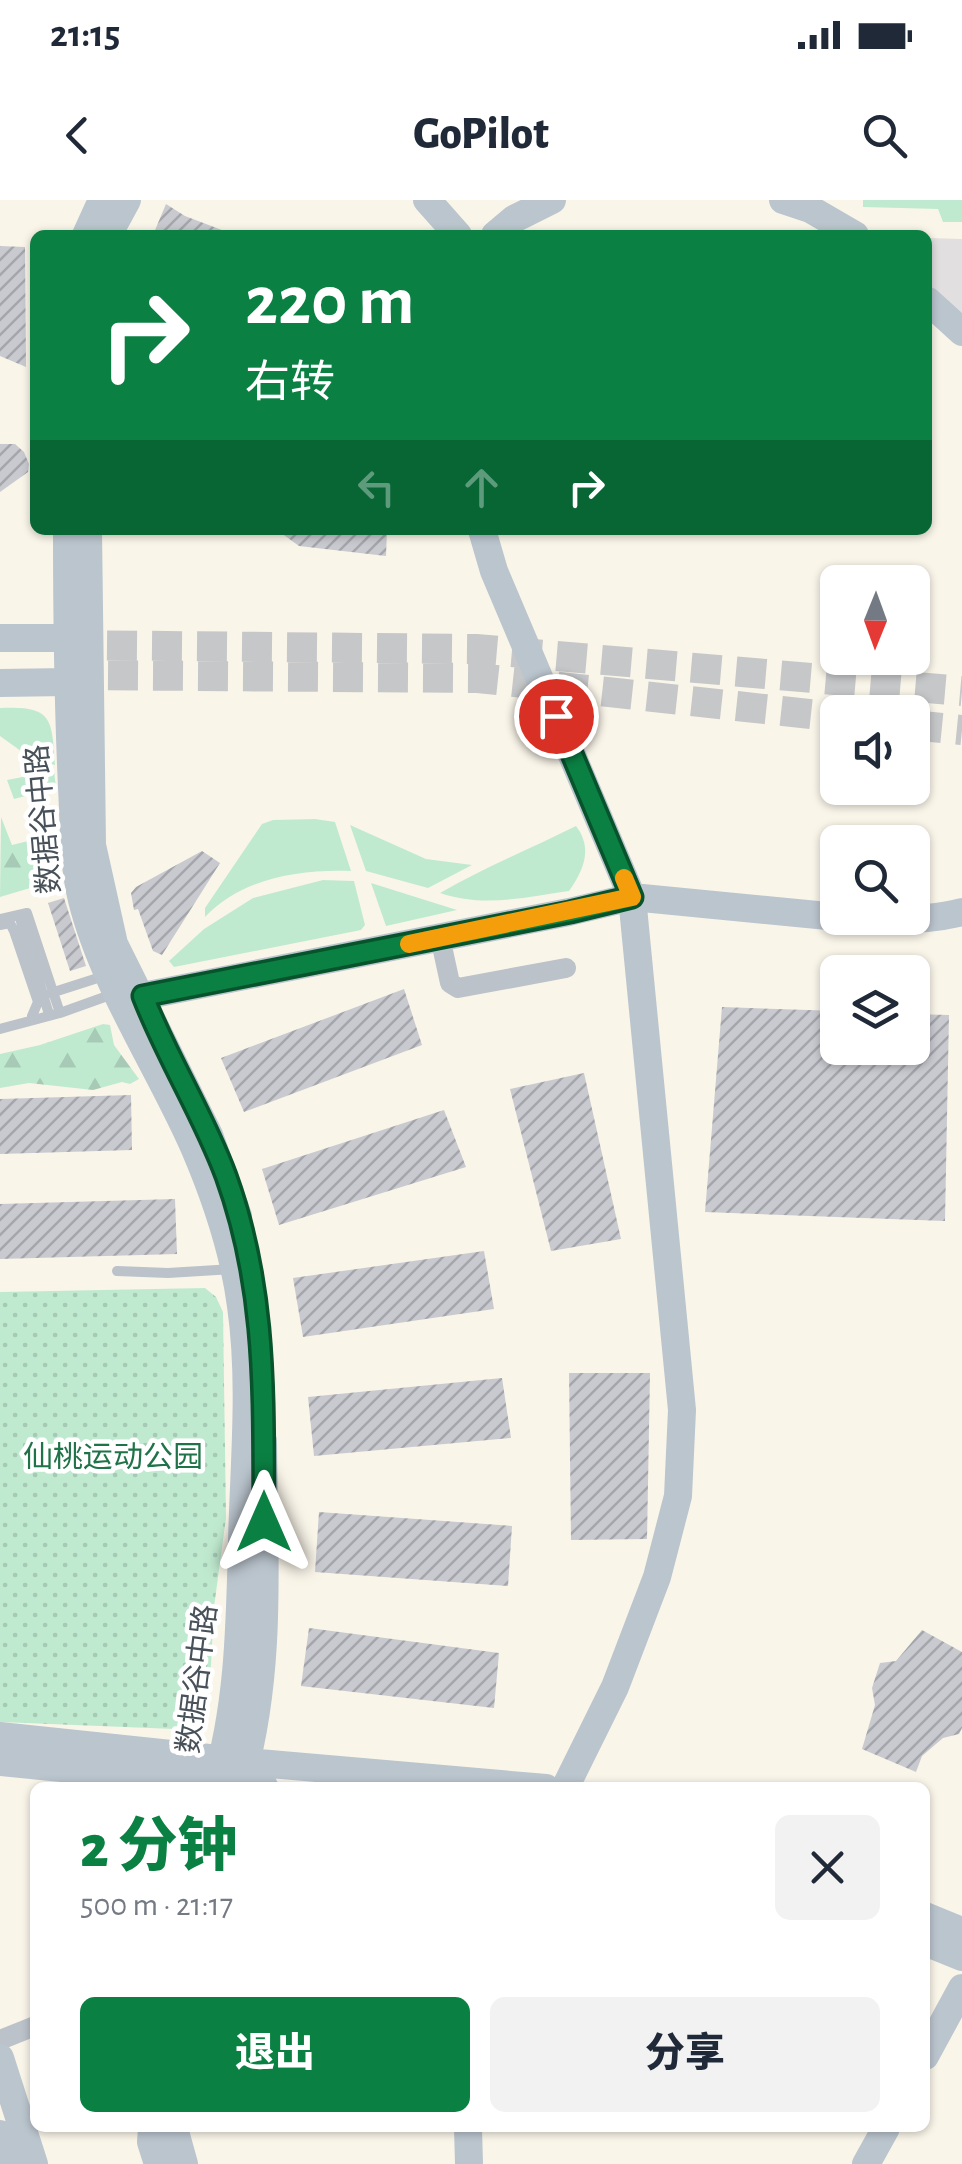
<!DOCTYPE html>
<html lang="zh">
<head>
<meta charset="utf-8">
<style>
  body { margin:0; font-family:"Alegreya Sans","Noto Sans SC",sans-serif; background:#f2f2f3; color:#1f2937; height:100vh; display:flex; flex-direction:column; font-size:38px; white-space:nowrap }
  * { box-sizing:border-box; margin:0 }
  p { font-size:32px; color:#747a83 }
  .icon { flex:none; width:55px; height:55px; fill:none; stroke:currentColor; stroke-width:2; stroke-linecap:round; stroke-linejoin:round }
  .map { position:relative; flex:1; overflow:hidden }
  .sheet { position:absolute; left:30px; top:1582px; width:900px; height:350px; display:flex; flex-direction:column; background:#fff; border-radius:15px; box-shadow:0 2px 8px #0004 }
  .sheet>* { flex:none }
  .banner { position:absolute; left:30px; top:30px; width:902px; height:305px; border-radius:15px; box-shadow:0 2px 8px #0004; background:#0b8043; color:#fff; overflow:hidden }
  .needle { width:65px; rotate:181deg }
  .tools { position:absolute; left:820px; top:365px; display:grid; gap:20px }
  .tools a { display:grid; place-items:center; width:110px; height:110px; border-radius:15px; background:#fff; box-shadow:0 2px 8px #0004; font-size:50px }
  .pin { position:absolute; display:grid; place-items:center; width:85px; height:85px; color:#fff; margin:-42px; border:5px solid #fff; border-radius:50%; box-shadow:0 2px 10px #0007 }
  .me { position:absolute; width:110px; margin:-55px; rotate:0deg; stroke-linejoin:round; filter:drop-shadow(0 0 8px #0008) }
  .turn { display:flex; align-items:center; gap:35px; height:210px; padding:0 50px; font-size:45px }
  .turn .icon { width:130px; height:130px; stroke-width:2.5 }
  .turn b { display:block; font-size:70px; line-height:85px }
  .lanes { display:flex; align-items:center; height:95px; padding:0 50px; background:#0003; justify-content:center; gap:50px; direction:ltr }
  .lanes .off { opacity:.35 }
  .round { display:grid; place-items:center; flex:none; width:105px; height:105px; border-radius:15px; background:#f2f2f3 }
  .overview { display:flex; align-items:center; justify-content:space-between; height:170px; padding:0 50px }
  h1 { font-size:60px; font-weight:800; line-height:75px; color:#0b8043 }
  .primary-button { display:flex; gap:20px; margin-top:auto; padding:20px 50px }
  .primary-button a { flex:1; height:115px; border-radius:15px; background:#0b8043; color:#fff; font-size:40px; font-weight:800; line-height:115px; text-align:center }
  .primary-button a+a { background:#f2f2f3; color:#1f2937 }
  .status { display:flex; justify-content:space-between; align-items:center; height:70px; padding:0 50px; background:#fff; direction:ltr }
  .status svg { height:28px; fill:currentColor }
  header { display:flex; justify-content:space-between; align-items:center; height:130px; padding:0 50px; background:#fff; font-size:45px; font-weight:800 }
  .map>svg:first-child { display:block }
  .commercial { fill:#faf5e9; fill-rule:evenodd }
  .education { fill:#e1dfdf }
  .grass { fill:#c0ead0 }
  .forest { fill:url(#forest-firs) }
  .park { fill:url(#park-dots) }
  .building { fill:url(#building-hatch) }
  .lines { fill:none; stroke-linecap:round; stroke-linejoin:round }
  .primary-tunnel { stroke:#c6c7c9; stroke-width:30; stroke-dasharray:30 15; stroke-linecap:butt }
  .lane { stroke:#bbc2c9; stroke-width:10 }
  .street { stroke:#bbc2c9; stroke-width:20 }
  .secondary { stroke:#bbc5ce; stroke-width:28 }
  .route-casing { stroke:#07532c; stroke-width:25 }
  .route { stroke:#0b8043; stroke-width:18 }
  .slow { stroke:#f59e0b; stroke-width:18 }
  .labels { text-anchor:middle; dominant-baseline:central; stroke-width:9; stroke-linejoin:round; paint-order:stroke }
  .street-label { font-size:30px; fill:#485159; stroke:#fff }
  .park-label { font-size:30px; fill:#207348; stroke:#fff }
</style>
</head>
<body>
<div class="status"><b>21:15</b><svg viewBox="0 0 49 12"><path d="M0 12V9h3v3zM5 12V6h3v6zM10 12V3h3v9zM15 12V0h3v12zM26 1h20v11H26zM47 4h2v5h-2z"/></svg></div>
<header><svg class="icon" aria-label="back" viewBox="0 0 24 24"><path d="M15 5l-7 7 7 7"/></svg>GoPilot<svg class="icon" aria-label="search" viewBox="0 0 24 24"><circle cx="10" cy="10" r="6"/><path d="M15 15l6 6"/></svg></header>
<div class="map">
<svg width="962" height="1964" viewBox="0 0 962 1964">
  <defs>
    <pattern id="forest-firs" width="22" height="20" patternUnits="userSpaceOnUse" patternTransform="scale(2.5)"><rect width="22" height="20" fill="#c0ead0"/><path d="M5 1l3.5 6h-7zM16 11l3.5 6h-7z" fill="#a6cab5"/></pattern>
    <pattern id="park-dots" width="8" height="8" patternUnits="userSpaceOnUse" patternTransform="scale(2.5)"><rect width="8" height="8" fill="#c0ead0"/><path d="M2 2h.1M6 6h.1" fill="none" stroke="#a6cab5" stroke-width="1.8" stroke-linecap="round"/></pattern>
    <pattern id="building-hatch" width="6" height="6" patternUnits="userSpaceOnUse" patternTransform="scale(2.5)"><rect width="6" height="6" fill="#c9cad0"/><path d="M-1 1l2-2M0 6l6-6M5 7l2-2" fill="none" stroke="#a5a6ac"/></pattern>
  </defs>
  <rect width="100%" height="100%" fill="#f0eeee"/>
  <path class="commercial" d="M0,0h962v1964h-962zM35,35h893v295h-893zM838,382h74v76h-74zM838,512h74v76h-74zM838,642h74v76h-74zM838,772h74v76h-74zM35,1588h890v340h-890z"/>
  <path class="education" d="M928,38l34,1v99l-34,-36z"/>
  <path class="grass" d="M863,0h99v22h-19l-5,-13 -75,-2z
    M0,508c52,-2 52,9 55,57l-23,-6 -32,-23z
    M54,571l2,17 -42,11 -7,-19z
    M315,619l20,3 16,49c-51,-2 -109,7 -146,46v-9l57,-84 11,-4z
    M350,625l76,34 46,6 -44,23 -62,-17z
    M576,626c17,22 8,44 -7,65 -44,6 -85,17 -129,2 45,-26 90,-44 136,-67z
    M323,680l31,1 11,44 -4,5 -187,37 -5,-6 35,-32 49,-31z
    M371,683l86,27 -71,16z"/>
  <path class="forest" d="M1,617l11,28 16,-4 19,42 -47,14z
    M103,824l7,1 4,20 25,34 -9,5 -8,-2 -29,8 -64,-7 -29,5v-34l40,-9z"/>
  <path class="park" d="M205,1088l11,9 7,15 3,206 -12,89 -4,76 -8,25 -11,13 -17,8 -174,-7v-430z"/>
  <path class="building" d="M166,4l19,12 50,19h-82z
    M0,46l25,1 1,120 -26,-11z
    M0,244h15l9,8 5,12 -1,8 -28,20z
    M277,330h110l-1,26 -87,-10z
    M202,651l18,12 -58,92 -9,-4 -15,-42 -4,1 -3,-17 5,-6z
    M64,698l22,68 -16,5 -22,-68z
    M404,789l18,56 -178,67 -23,-54z
    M722,807l116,4v37h74v-34l37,1 -4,206 -240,-9z
    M584,873l37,166 -70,12 -41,-162z
    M131,895l1,55 -132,4v-55z
    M444,910l22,57 -187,58 -17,-56z
    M175,999l2,55 -177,5v-55z
    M484,1051l10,58 -191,28 -10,-59z
    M569,1173h81l-3,166 -76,1z
    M502,1178l9,60 -197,18 -6,-59z
    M319,1312l193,14 -4,60 -193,-14z
    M309,1428l190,25 -5,55 -193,-22z
    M922,1430l40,22v76l-3,6 -16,4 -21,18 -6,16 -54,-23 13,-44 -3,-17 8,-25 16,-2z"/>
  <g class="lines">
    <path class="primary-tunnel" d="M62,445l414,4 486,42
      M63,475l415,3 360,39
      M912,525l50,5"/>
    <path class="lane" d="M19,715l29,96
      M0,719l27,-6 33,100
      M0,725l10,-2 4,8 24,71 -6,14
      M51,793l53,-17
      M0,829l60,-16 53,-19
      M117,1071l51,2 65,-4"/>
    <path class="street" d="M440,737l10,46 8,5 108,-20
      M0,1840l35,-14"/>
    <path class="secondary" d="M427,0l31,35
      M783,0l27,9 45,26
      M86,35l16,-35
      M108,35l19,-35
      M495,35l19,-16 38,-19
      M928,101l34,31
      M67,330c0,86 1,171 5,257 2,37 1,77 10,113 21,85 77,167 112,247 22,51 40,105 47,159 11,77 3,157 1,235 -2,82 -3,168 -28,247
      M88,330l4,315 22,99 95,191 29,81
      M482,330l12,41 138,326 50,513 -4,86 -21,81 -42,110 -50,101
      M0,438h67
      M0,483l67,-1
      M841,718c39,3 82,4 121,-6
      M126,803l17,-7 426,-84 63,-15 206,20
      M0,1536l247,26 299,26
      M0,1562l265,26
      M239,1588c34,-111 25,-232 24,-347
      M925,1716l37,15
      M925,1742l37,15
      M925,1856l37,-68
      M0,1858l34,106
      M152,1928l-1,14 7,22
      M174,1928l10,36
      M468,1928l1,36
      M0,1934l9,30
      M866,1964l20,-36"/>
  </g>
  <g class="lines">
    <g class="route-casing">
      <path id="route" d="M264,1322c-1,-121 4,-230 -38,-346 -23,-62 -59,-118 -83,-180l427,-84 62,-15 -76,-181"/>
    </g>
    <use href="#route" class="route"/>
    <path class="slow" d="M409,744l223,-47 -8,-19"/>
  </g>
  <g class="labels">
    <g class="street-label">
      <text transform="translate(44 619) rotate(-95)">数据谷中路</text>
      <text transform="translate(198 1479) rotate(-83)">数据谷中路</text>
    </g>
    <g class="park-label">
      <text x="113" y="1258">仙桃运动公园</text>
    </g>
  </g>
</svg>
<div class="tools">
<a><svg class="needle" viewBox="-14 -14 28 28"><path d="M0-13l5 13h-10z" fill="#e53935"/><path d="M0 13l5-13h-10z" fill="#747a83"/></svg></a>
<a><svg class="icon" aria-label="sound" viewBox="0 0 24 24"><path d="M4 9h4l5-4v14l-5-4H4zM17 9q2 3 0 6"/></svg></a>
<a><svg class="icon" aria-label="search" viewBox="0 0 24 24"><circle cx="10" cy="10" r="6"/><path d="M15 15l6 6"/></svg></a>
<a><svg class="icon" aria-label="layers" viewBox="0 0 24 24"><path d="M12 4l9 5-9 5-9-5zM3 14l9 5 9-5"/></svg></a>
</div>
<div class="pin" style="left:556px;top:516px;background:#d93025"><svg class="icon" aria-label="arrive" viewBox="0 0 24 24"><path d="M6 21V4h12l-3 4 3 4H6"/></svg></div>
<svg class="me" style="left:264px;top:1322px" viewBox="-20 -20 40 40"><path d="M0-17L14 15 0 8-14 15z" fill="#0b8043" stroke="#fff" stroke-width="4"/></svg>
<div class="banner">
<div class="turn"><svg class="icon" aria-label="right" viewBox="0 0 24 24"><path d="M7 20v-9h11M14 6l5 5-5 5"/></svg><div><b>220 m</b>右转</div></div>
<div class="lanes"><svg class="icon off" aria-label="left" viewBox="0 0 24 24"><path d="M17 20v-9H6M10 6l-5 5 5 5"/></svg><svg class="icon off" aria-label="ahead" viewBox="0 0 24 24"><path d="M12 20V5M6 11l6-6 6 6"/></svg><svg class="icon" aria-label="right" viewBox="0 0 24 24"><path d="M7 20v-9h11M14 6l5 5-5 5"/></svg></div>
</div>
<section class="sheet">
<div class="overview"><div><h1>2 分钟</h1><p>500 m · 21:17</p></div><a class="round"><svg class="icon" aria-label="close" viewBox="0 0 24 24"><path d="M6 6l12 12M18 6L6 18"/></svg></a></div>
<div class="primary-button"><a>退出</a><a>分享</a></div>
</section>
</div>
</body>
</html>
